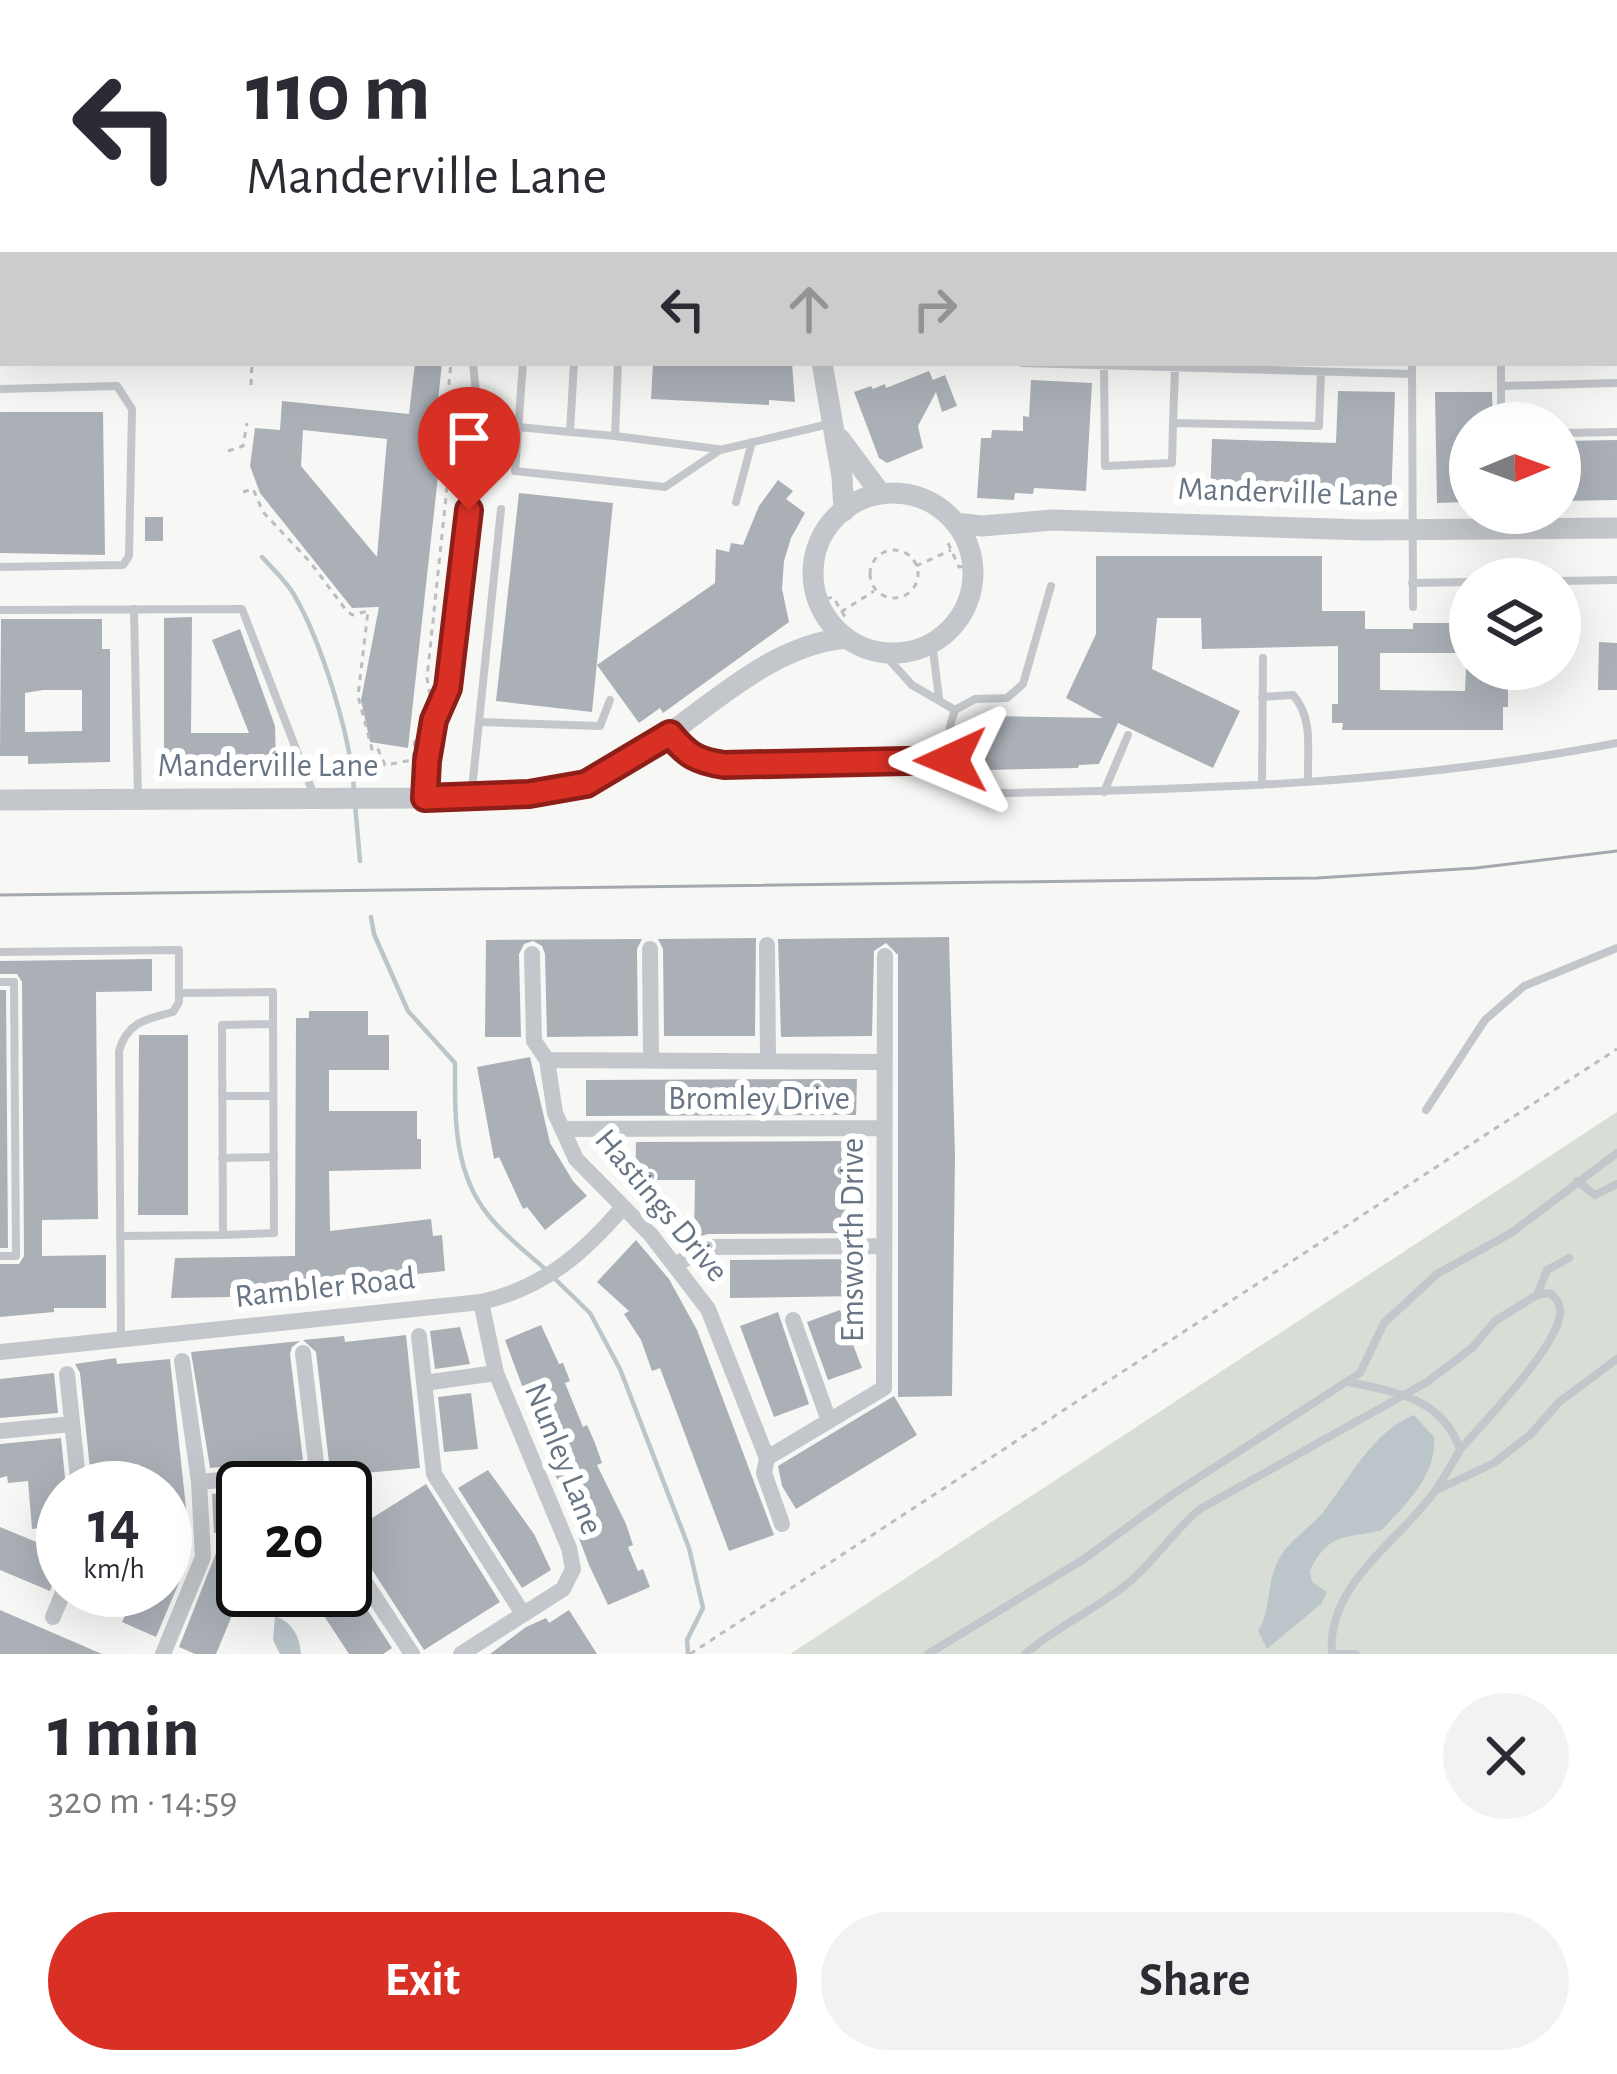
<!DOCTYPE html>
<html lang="en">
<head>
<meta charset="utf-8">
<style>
  body { margin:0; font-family:"Alegreya Sans",sans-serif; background:#f2f2f3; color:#2b2b33; height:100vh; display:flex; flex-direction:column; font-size:45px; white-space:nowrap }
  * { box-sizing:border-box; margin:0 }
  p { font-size:39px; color:#7c7c81 }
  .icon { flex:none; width:66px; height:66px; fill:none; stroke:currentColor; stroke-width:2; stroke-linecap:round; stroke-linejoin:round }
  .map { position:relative; height:1654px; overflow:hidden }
  .side { display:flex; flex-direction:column; background:#fff; flex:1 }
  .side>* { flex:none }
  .guide { position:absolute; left:0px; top:0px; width:1617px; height:366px; box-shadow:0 12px 48px #0002; background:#fff; color:#2b2b33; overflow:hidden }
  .needle { width:78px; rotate:89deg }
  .fabs { position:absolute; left:1449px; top:402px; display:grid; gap:24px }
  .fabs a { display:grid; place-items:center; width:132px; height:132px; border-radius:50%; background:#fff; box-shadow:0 12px 48px #0002; font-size:60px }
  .speed { position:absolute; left:36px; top:1461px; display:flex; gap:24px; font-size:60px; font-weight:700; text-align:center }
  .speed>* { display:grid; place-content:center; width:156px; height:156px; border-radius:50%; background:#fff; box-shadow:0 12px 48px #0002; line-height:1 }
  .speed small { font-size:30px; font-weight:400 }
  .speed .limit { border:6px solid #111; border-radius:18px; background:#fff; color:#111 }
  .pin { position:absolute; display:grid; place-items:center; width:102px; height:102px; color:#fff; margin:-123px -51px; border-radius:50% 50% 50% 0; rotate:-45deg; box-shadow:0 0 12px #0007 }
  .pin .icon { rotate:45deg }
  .me { position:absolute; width:132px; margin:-66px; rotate:269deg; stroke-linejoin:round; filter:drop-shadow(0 0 9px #0008) }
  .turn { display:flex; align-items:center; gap:42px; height:252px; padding:0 48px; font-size:54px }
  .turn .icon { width:156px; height:156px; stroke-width:2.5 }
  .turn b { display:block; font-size:84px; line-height:102px }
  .lanes { display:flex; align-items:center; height:114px; padding:0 48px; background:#0003; justify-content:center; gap:60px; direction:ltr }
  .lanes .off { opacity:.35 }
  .round { display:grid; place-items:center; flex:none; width:126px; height:126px; border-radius:63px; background:#f2f2f3 }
  .summary { display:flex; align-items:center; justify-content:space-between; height:204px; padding:0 48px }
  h1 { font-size:72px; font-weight:600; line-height:90px }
  .cta { display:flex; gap:24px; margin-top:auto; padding:24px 48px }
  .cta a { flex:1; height:138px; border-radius:72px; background:#d93025; color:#fff; font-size:48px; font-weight:600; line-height:138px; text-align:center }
  .cta a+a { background:#f2f2f3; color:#2b2b33 }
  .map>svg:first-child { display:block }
  .built { fill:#e8e9e8 }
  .green { fill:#d8ded6 }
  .water { fill:#bbc5ca }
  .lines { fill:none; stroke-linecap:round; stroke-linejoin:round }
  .stream { stroke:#bbc5ca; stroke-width:4.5 }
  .building { fill:#aab0b6; fill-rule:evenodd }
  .path { stroke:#bbbdc0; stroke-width:3; stroke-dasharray:6 6; stroke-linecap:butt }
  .service { stroke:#c3c6ca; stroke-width:8 }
  .minor { stroke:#c3c6ca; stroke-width:16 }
  .tertiary { stroke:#c3c6ca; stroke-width:21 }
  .tram { stroke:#a4a9af; stroke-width:3 }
  .route-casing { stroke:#8d1f18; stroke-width:30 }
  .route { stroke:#d93025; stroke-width:21 }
  .labels { text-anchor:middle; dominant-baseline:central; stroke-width:12; stroke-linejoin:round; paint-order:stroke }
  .street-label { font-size:33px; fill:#687584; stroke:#fff }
</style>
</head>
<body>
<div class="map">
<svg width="1617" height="1654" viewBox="0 0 1617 1654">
  <rect width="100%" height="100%" fill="#f7f8f5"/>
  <path class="built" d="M49,0h198l-1,3z"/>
  <path class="green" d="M1617,1112v542h-827z"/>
  <path class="water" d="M1414,1415l20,22c3,38 -28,67 -52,93 -36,9 -53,1 -72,41l2,11 15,10 -6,12 -54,45 -9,-18c13,-21 8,-41 17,-63 9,-26 33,-37 49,-57 27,-34 48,-79 90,-96z
    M275,1616c17,6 25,20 26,38h-21l-7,-14z"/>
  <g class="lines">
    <path class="stream" d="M262,557c10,11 23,23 31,36 28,47 59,146 61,200
      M355,804l5,57
      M371,917l3,17 34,77 47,52c0,53 -2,109 34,153 15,19 37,36 55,52
      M552,1276l38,37 30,56 69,179 14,60 -16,32 1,14"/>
  </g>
  <path class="building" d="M415,363h27l-9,85 8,1 -33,299 -38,-6 -9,-42 18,-93 -27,1 -92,-115 -10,-27 5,-38 25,2 2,-29 127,13zM303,430l84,9 -10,118 -76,-91z
    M653,363h139l3,39 -26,-2v5l-118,-6z
    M929,371l4,9 12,-5 12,31 -15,6 -6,-20 -18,34 5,22 -36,15 -8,-5 -25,-66 17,-6 2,3 12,-5 1,4z
    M1031,380l61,3 -6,108 -52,-3 -1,6 -18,-1 -1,7 -37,-2 4,-60h10l1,-8 31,1v-15l6,1z
    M1338,391l57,1 -4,111 -181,-5 2,-59 124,4z
    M1435,392h57l1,31h-23v79l-33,1z
    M0,412h103l2,143 -105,-2z
    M1617,440v60l-57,1v-60z
    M778,480l15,11 -7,8 19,14 -14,25 -7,23 -2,28 7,33 -126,91 -3,-5 -21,15 -42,-58 118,-82 1,-34 13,3 2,-9 12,2 16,-39z
    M519,493l94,10 -21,209 -96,-11z
    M145,517h18v24h-18z
    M1096,556h226v55h43v18h48v-6h57v30h-90v37l85,1 1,-22h42v38h-5v23h-161l1,-7h-11v-19h6v-58l-136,3 -1,-31h-44l-5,51 88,42 -27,57 -95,-45 -19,41 -20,1 -1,3 -94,2 -2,-54 121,2 -37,-20 30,-64z
    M192,617l-1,116h58l-37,-93 28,-11 35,97 1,36h-112v-144z
    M1,619h101v30h8v113l-82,2v-8h-28zM43,690h39v41l-57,1v-39z
    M1599,642l18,1v47h-19z
    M949,937l6,219 -3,240 -54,1v-442l-12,-12 -12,8 -2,85 -91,1 -3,-98z
    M756,938l-1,98h-91l-1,-87 -5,-10z
    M642,939l-5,10 1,87 -91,1 -2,-83 -3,-8 -9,-5 -9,3 -5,10 2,83h-36l1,-97z
    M152,959v32l-56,1 2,227 -56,1v36l64,-1v53h-52v4l-54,5v-53h19l5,-8 -2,-274 -5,-8h-17v-13z
    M0,990h6l2,258h-8z
    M309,1011h59v24h21v35h-60v41h88v28h4v30l-92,2 1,60 101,-12 2,17 9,-1 3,36 -149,16 -66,1v9l-59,1 4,-40 120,-2 1,-238h13z
    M139,1035h49v180h-50z
    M530,1057l20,86 23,38 14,15 -42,34 -18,-23 -4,2 -24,-52 -5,2 -17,-92z
    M857,1079l-1,36 -270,1v-36z
    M860,1141l1,92 -153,1 -14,4 1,-58h-60l1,-38z
    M636,1240l33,39 28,51 77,205 -45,16 -69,-183 -8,3 -11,-31 -17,-26 5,-3 -32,-29z
    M861,1259l-1,37 -130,2v-38z
    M840,1310l22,58 -34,12 -21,-58z
    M778,1312l31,92 -35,13 -34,-91z
    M541,1325l18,39 4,-1 7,18 -5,2 18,44 4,-2 8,18 7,20 -5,2 29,59 7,21 -5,2 10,24 5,-2 7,18 -42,18 -19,-40 -84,-225z
    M460,1327l10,37 -35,5 -5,-38z
    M406,1335l14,133 -55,5 4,47 57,-36 74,118 -76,48 -68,-105 -11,-6v-51h-13l-16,-136 -13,-12 41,-4 1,6z
    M300,1341l-8,6 -2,7 13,106 -93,8 -19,-116z
    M116,1358l1,6 53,-5 19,177 -24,3v-51h-73l-12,-115 -5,-9z
    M54,1373l4,40 -58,5v-39z
    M471,1393l7,56 -34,3 -6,-55z
    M894,1396l23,39 -121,74 -14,-23 -4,-20z
    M61,1438l5,50h-3v37l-31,4 -4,-48 -20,2 -1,-7 -7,2v-34z
    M488,1470l46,64 17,36 -29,18 -64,-100z
    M243,1491v43l-24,3 2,-5 -7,1 -2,-39z
    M0,1527l63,26 -13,38 -50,-21z
    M216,1553l27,11v25l-27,65h-21l-16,-7z
    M165,1557l21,9 -30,71 -34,-15 4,-8 -50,-22 89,-2z
    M345,1575l47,73 -9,6h-34l-42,-64h38z
    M0,1610l102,44h-102z
    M569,1610l28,44h-107l36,-27 20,-9 3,5z"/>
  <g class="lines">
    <path class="path" d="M251,385l1,-22
      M228,451l15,-5 4,-23
      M243,492l10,-3 10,23 47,50 36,48 6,5 16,-4 -10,85 14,53 5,-2 8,18 28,-5 2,-23h5
      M948,543l11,24 7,-1
      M870 574a24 24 0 1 1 48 0a24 24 0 1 1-48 0Z
      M916,566l35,-16
      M826,599l7,-2 14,23
      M841,612l33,-21
      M430,695l-3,-17 27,-257 -5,-38 2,-20
      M414,773l2,-10
      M690,1654l927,-605"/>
    <path class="service" d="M22,0v3
      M1083,0l3,3
      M1304,0v3
      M248,3l1,-3
      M538,3v-3
      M898,3l1,-3
      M1571,3l1,-3
      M0,118h3
      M0,147h3
      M1614,223h3
      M1614,288h3
      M1614,338h3
      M0,354h3
      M523,363l-8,108 150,16 55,-37 109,-26
      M574,363l-4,69 45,4
      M618,363l-3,73 103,13
      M1022,363l390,11
      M1412,363l1,244
      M1104,365l1,101 67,-3 1,-40
      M1175,368l-2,55 146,3 2,-54
      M1501,386l116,-3
      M0,389l117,-3 15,23 -3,147 -6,9 -123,2
      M1501,423v-60
      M518,427l52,5
      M1560,433l57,-1
      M736,502l16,-60
      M1560,581l57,-1
      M1412,583l58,-1
      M1051,586l-28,98 -16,14 -32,1 -20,11c-16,43 -3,66 39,83 208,-3 418,-10 623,-50
      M134,609l4,190
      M0,610l242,-1 73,189
      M932,642l7,56
      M882,652l30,33 43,25
      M1262,697l31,-2c21,23 14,57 15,87
      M480,722l120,4 10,-26
      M670,734l17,21 37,10 227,-5
      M1262,785l1,-127
      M472,789l29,-280
      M1104,792l24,-57
      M426,793l9,-73 13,-32 31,-266 -6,-59
      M0,952l179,-2v52l-6,10c-27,7 -46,10 -54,39l2,287
      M0,982h14l2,274h-16
      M180,993l93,-1v32l1,209 -51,2 -1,-210 51,-1
      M222,1096h51
      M1426,1110l59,-90 39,-34 93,-38
      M222,1158l52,-1
      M1577,1181l18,14 22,-11
      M120,1236l103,-1
      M1537,1295l10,-25 22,-12
      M1349,1382c47,10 95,17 111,68 -8,14 -16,28 -25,41 -36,51 -109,93 -103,163h24
      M1437,1490l57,-27 37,-29 28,-32 58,-43
      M928,1654l156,-95 86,-63 190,-123 24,-50 53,-49 74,-41 106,-80
      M1025,1654c32,-28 70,-44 102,-70 27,-22 46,-53 73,-75l227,-127 45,-34 23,-27 42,-26 13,-2c6,6 9,8 10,16 4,33 -78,114 -100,141"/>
    <path class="minor" d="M767,945l1,116
      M650,949l1,111
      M532,954l2,87 13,19 8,53 21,46 75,76 57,74 59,149 -3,15 18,51
      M547,1060l336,2
      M563,1129l320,-1
      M674,1265l34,-18 175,-1
      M793,1320l36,101
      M419,1336l15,138 89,140
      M0,1352l481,-50c62,-14 101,-47 142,-95
      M303,1353l16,135
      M67,1374l12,114
      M424,1383l72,-10
      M0,1431l72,-7
      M767,1458l117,-70 1,-432
      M199,1482l118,-11
      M345,1552l67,102
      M53,1617l11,-27
      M163,1654l40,-97 -4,-75 -17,-121
      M461,1654l102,-65 10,-20 -4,-21 -73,-175 -15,-71"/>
    <path class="tertiary" d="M852,3l2,-3
      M822,363l20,114 2,34
      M840,439l41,55
      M813 573a80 80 0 1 1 160 0a80 80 0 1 1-160 0Z
      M955,523l27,3 71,-6 312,10 252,-2
      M0,800l425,-2 139,-9c104,-26 176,-141 282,-151"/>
    <path class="tram" d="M0,895l1317,-17 159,-10 141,-17"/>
  </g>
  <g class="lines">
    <g class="route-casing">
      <path id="route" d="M469,510l-21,178 -14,32 -7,41 -2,37 104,-4 57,-10 84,-50c17,21 27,27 54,31l227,-5"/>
    </g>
    <use href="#route" class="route"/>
  </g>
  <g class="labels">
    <g class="street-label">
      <text transform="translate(1288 493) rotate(2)">Manderville Lane</text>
      <text x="268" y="766">Manderville Lane</text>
      <text x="759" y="1099">Bromley Drive</text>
      <text transform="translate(661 1206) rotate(50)">Hastings Drive</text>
      <text transform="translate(853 1240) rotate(-90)">Emsworth Drive</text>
      <text transform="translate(325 1288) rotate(-6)">Rambler Road</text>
      <text transform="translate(563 1459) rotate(68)">Nunley Lane</text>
    </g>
  </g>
</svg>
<div class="fabs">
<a><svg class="needle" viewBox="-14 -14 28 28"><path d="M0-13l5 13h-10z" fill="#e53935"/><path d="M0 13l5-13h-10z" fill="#7c7c81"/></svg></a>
<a><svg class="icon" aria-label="layers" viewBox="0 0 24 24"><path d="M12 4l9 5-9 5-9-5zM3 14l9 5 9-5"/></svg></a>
</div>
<div class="speed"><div>14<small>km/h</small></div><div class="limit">20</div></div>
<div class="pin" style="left:469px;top:510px;background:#d93025"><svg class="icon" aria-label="arrive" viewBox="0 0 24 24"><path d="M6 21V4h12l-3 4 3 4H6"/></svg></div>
<svg class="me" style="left:951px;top:760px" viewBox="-20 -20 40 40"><path d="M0-17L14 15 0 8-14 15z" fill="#d93025" stroke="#fff" stroke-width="4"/></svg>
<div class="guide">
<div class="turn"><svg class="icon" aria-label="left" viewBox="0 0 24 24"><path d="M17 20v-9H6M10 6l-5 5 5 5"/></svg><div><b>110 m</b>Manderville Lane</div></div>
<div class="lanes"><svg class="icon" aria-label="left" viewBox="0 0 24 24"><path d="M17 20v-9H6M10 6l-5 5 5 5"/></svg><svg class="icon off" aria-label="ahead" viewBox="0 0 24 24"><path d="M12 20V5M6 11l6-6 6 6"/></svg><svg class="icon off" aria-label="right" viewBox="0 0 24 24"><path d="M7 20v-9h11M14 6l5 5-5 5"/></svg></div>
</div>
</div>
<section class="side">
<div class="summary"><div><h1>1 min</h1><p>320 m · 14:59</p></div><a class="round"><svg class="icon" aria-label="close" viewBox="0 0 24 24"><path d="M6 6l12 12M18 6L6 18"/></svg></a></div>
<div class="cta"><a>Exit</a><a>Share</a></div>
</section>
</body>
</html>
